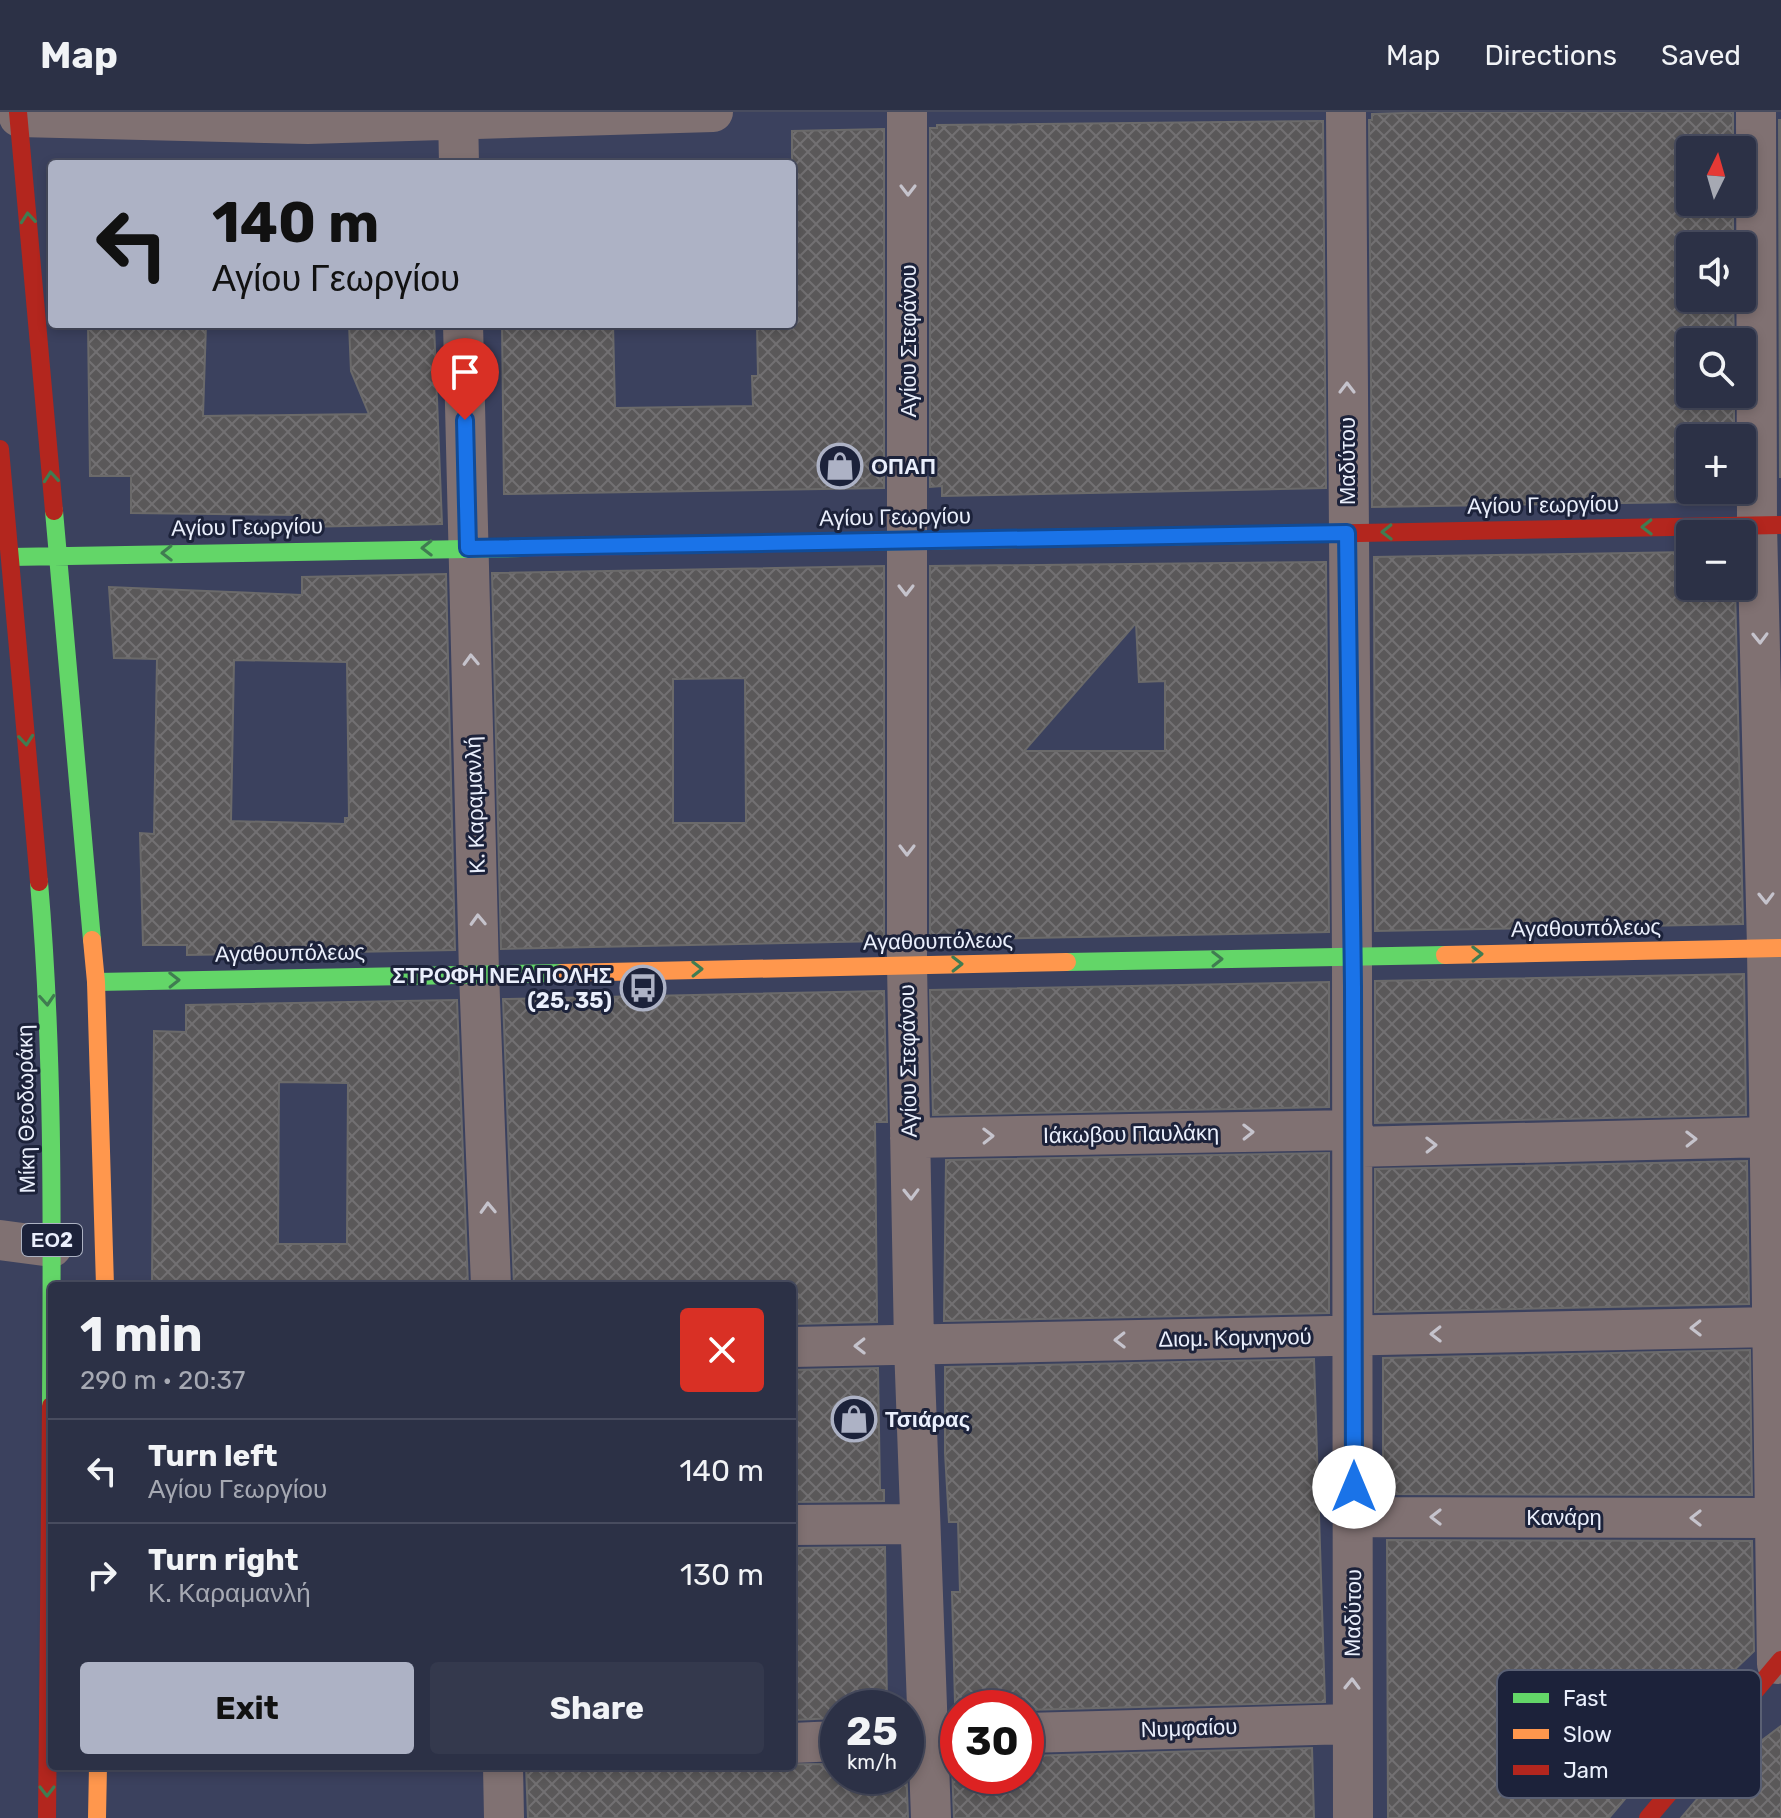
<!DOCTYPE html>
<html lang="en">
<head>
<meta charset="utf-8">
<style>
  body { margin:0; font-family:Rubik,sans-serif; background:#34394d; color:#f1f3f6; height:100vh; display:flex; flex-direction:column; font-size:30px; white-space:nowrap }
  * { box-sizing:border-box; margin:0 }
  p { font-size:26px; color:#a6a9b3 }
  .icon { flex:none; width:44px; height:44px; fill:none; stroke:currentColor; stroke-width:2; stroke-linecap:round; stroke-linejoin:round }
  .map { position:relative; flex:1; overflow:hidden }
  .panel { position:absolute; left:48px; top:1170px; width:748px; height:488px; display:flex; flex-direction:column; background:#2c3146; border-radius:8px; box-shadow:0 4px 12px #0003,0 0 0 2px #484c5f }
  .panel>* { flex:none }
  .top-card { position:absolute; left:48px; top:48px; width:748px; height:168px; border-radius:8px; box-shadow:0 4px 12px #0003,0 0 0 2px #484c5f; background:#adb2c5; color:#111; overflow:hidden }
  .needle { width:52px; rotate:5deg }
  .tools { position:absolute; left:1676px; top:24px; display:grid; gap:16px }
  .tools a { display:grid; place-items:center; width:80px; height:80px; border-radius:8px; background:#2c3146; box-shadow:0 4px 12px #0003,0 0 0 2px #484c5f; font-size:40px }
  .speed { position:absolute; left:820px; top:1578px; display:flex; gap:16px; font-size:40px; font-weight:700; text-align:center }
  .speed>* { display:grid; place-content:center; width:104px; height:104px; border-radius:50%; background:#2c3146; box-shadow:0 4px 12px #0003,0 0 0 2px #484c5f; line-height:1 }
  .speed small { font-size:20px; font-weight:400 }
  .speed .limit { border:12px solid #d22; background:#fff; color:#111 }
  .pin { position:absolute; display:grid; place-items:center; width:68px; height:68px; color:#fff; margin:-82px -34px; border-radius:50% 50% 50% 0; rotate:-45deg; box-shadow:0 0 8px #0007 }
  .pin .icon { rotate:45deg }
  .me { position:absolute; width:88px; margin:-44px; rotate:0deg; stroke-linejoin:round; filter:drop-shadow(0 0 6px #0008) }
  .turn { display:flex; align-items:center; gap:28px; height:168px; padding:0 32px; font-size:36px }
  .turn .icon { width:104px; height:104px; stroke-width:2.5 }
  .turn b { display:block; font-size:56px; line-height:68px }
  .round { display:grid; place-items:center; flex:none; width:84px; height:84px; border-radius:8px; background:#34394d }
  .headline { display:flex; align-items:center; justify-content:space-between; height:136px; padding:0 32px }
  h1 { font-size:48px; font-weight:700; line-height:60px }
  .primary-button { display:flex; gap:16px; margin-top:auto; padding:16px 32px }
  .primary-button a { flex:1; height:92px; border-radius:8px; background:#adb2c5; color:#111; font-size:32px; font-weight:700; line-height:92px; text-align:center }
  .primary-button a+a { background:#34394d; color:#f1f3f6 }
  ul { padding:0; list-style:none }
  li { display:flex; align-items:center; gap:24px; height:104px; padding:0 32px; border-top:2px solid #484c5f }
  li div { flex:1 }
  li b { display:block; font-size:30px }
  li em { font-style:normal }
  header { display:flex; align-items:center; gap:48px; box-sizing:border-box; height:112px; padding:0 40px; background:#2c3146; border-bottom:2px solid #484c5f }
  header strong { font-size:38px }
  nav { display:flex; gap:44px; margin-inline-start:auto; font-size:28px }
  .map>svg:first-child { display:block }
  .building { fill:url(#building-cross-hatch); stroke:#6b6a6a; stroke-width:2; fill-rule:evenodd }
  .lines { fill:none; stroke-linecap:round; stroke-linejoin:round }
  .street { stroke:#807172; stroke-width:40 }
  .fast { stroke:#63d668; stroke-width:18 }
  .slow { stroke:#ff974d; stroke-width:18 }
  .jam { stroke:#b3261e; stroke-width:18 }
  .oneway { stroke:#c5c3cc }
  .oneway2 { stroke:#407c51 }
  .route-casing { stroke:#114b97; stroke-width:20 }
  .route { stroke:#1a73e8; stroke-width:14 }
  .labels { text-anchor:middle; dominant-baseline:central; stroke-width:6; stroke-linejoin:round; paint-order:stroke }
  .shield { fill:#1c223a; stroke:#acb2c2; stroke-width:2 }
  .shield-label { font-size:20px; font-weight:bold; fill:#eaeffc }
  .street-label { font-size:22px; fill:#eaeffc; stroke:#1c223a }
  .poi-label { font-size:22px; font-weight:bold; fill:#eaeffc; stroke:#1c223a; text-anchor:start }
  .key { fill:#1c223a; stroke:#5a6074; stroke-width:2 }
  .key-label { font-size:22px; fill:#eaeffc }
</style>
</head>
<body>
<header>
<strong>Map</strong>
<nav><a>Map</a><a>Directions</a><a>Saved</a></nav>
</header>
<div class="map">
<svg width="1781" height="1706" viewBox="0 0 1781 1706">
  <defs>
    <pattern id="building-cross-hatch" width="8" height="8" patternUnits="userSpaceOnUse" patternTransform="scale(2)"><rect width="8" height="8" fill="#5a5859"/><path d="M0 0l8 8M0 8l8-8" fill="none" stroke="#727072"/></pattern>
  </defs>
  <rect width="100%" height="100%" fill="#3b415e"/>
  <path class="building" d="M1436,0h297v38h-43v52h43v44h-43v52h43l1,44h-44v52h44v44h-44v64l-318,5 -3,-387h3v-6z
    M1779,8h2l-1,358z
    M1323,9l3,367 -384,8v-10l-12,1v-359h7v-3z
    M884,17v359l-380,6 -2,-170h111l2,84 138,-2 -1,-30h6l-1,-52h35v-193z
    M88,212h118l-3,92 166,-2 -18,-43 -2,-47h85l8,200 -140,3v-12l-171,-2v-37h-41z
    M1690,440v34h45l8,338 -368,7 -1,-374z
    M1326,450l3,370 -399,8v-374zM1136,511l3,59 26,-1v70h-141z
    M884,454v375l-383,8 -9,-376zM745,566l1,145h-73v-144z
    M446,462l9,376 -268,5v-10h-44l-3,-112 14,1 3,-175 -43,-1 -5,-71 193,8v-18zM234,548l113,2 2,156h-4v6l-114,-3z
    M1744,862l2,141 -371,8v-142z
    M1329,870v125l-396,8 -3,-125z
    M884,879l3,131h-12l2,200 -85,2v-38h-278l-11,-287z
    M457,888l11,286h-316l2,-255 32,1v-27zM279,970l69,1 -1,161h-69z
    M1329,1041v160l-385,8 2,-161z
    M1747,1049l2,143 -374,8v-143z
    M1750,1238l2,145 -369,-1v-136z
    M1314,1247l11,343 -299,8 -68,-2v68h68v-20l286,-8 2,70h-360l-3,-78h5l-4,-148h8l-2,-70h-9l-4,-69v-86z
    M878,1256l2,122h4v11l-92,1v-132z
    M1387,1428l365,1 2,110 -25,24 -120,143h-221z
    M885,1435l2,161h-49v10l-46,2v-172z
    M1781,1614v92h-100l40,-47z
    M906,1651l2,55h-380l-2,-52 312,-2v12h68z"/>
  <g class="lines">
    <path class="street" d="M458,0l1,52
      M907,0v853l7,380 17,473
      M1346,0l6,845 1,861
      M1756,0l1,413 10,423 10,716
      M19,5l289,7 405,-12
      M463,212l16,649 12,313
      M910,1026l443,-8
      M1353,1035l417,-10
      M0,1128l52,7
      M792,1235l982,-20
      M1354,1405l420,1
      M792,1413l128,-1
      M1026,1621l325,-9
      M792,1631l46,-2
      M503,1654l1,52"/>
    <path class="fast" d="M54,399l38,429
      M841,430l412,-7
      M10,445l512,-9
      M39,770c15,174 13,349 12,524
      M1067,850l378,-7
      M96,870l466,-9"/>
    <path class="slow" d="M92,828l4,42 9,304
      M1445,843l336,-7
      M562,861l505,-11
      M97,1706l1,-52"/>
    <path class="jam" d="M18,0l36,399
      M0,337l39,433
      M1253,423l528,-10
      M522,436l319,-6
      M47,1706l4,-412
      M1648,1706l133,-158"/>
  </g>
  <defs><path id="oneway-chevron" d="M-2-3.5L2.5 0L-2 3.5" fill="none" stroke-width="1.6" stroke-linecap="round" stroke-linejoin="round" transform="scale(2)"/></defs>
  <g class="oneway">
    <use href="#oneway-chevron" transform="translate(908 78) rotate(90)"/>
    <use href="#oneway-chevron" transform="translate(1347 276) rotate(-90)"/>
    <use href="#oneway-chevron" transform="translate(906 478) rotate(90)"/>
    <use href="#oneway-chevron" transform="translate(1760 526) rotate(89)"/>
    <use href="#oneway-chevron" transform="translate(471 548) rotate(-92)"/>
    <use href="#oneway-chevron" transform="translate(907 738) rotate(90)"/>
    <use href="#oneway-chevron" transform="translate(1766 786) rotate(89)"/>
    <use href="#oneway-chevron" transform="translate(478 808) rotate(-92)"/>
    <use href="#oneway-chevron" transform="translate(1248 1020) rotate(-1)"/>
    <use href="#oneway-chevron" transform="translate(988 1024) rotate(-1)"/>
    <use href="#oneway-chevron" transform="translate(1691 1027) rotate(-1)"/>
    <use href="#oneway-chevron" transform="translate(1431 1033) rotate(-1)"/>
    <use href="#oneway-chevron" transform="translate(911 1082) rotate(89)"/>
    <use href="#oneway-chevron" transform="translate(488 1096) rotate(-92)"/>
    <use href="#oneway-chevron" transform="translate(1696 1216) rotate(179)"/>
    <use href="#oneway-chevron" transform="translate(1436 1222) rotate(179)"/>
    <use href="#oneway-chevron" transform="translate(1120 1228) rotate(179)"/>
    <use href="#oneway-chevron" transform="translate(860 1234) rotate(179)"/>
    <use href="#oneway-chevron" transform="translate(1436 1405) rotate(-180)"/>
    <use href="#oneway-chevron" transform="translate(1696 1406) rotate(-180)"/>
    <use href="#oneway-chevron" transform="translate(1352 1572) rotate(-89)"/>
  </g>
  <g class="oneway2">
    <use href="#oneway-chevron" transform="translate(28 106) rotate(-95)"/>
    <use href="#oneway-chevron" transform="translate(51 365) rotate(-95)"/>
    <use href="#oneway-chevron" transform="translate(1647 415) rotate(179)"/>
    <use href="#oneway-chevron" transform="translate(1387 420) rotate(179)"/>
    <use href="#oneway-chevron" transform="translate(427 436) rotate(179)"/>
    <use href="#oneway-chevron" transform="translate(167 441) rotate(179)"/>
    <use href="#oneway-chevron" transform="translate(26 628) rotate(85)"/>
    <use href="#oneway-chevron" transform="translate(1477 842) rotate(-1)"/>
    <use href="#oneway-chevron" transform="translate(1217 847) rotate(-1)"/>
    <use href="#oneway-chevron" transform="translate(957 852) rotate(-1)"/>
    <use href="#oneway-chevron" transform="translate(697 857) rotate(-1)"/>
    <use href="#oneway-chevron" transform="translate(174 868) rotate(-1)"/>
    <use href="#oneway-chevron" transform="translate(47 888) rotate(86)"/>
    <use href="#oneway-chevron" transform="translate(47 1679) rotate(90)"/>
  </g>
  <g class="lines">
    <g class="route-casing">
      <path id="route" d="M465,308l3,128 879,-15 6,453 1,501"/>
    </g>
    <use href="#route" class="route"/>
  </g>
  <defs>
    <g id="shop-ring" transform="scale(2.3)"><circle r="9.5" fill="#1c223a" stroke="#adb2c5" stroke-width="1.5"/><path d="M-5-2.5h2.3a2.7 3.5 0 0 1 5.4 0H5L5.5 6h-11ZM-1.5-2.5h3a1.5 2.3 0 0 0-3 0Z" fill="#adb2c5"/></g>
    <g id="bus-ring" transform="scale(2.3)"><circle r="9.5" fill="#1c223a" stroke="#adb2c5" stroke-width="1.5"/><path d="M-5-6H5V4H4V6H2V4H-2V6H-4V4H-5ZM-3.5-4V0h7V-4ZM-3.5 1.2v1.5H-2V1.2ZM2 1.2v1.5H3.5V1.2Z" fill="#adb2c5"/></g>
  </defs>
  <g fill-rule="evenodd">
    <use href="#shop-ring" x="840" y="354"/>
    <use href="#bus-ring" x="643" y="876"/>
    <use href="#shop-ring" x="854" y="1307"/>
  </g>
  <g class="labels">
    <rect class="shield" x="22" y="1112" width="60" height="32" rx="6"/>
    <g class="shield-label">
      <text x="52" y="1128">ΕΟ2</text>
    </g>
    <g class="street-label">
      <text transform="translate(908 229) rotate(-90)">Αγίου Στεφάνου</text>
      <text transform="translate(1347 349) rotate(-90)">Μαδύτου</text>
      <text transform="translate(1543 393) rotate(-1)">Αγίου Γεωργίου</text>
      <text transform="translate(895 405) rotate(-1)">Αγίου Γεωργίου</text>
      <text transform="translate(247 415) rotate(-1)">Αγίου Γεωργίου</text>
      <text transform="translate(475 693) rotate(-92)">Κ. Καραμανλή</text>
      <text transform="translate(1586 816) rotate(-1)">Αγαθουπόλεως</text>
      <text transform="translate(938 829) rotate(-1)">Αγαθουπόλεως</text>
      <text transform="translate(290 841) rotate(-1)">Αγαθουπόλεως</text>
      <text transform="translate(908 949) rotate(-91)">Αγίου Στεφάνου</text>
      <text transform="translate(26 997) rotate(-91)">Μίκη Θεοδωράκη</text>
      <text transform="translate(1131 1022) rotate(-1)">Ιάκωβου Παυλάκη</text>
      <text transform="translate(1235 1226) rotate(-1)">Διομ. Κομνηνού</text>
      <text x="1564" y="1405">Κανάρη</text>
      <text transform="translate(1353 1501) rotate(-89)">Μαδύτου</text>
      <text transform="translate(1189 1616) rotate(-2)">Νυμφαίου</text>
    </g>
    <g class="poi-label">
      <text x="871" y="354">ΟΠΑΠ</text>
      <text x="612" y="863" text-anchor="end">ΣΤΡΟΦΗ ΝΕΑΠΟΛΗΣ<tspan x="612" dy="25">(25, 35)</tspan></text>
      <text x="885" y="1307">Τσιάρας</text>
    </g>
  </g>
  <rect x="1497" y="1558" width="264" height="128" rx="12" class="key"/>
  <rect x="1513" y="1581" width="36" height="10" fill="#63d668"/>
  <rect x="1513" y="1617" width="36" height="10" fill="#ff974d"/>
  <rect x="1513" y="1653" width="36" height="10" fill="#b3261e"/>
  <g class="key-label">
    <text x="1563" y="1594">Fast</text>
    <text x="1563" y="1630">Slow</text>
    <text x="1563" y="1666">Jam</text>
  </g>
</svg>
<div class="tools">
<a><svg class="needle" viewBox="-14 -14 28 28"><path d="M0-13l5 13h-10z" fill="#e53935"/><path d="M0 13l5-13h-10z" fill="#a6a9b3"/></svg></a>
<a><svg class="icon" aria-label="sound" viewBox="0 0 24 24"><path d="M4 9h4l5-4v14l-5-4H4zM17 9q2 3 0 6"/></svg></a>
<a><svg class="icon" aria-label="search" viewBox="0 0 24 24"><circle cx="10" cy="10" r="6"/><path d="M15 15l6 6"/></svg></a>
<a>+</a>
<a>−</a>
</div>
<div class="speed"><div>25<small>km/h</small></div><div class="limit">30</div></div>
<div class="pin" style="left:465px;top:308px;background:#d93025"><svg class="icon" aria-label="arrive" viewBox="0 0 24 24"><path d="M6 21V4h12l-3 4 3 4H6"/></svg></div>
<svg class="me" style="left:1354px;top:1375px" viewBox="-20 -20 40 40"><circle r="19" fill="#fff"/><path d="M0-13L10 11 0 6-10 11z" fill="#1a73e8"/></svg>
<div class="top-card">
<div class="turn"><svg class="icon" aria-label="left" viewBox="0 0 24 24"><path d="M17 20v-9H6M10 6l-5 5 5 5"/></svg><div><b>140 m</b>Αγίου Γεωργίου</div></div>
</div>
<section class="panel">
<div class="headline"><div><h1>1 min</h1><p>290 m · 20:37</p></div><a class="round" style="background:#d93025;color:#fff"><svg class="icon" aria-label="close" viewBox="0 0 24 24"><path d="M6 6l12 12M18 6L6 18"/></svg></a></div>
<ul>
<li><svg class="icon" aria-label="left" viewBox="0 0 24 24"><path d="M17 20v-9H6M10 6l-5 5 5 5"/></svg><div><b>Turn left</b><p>Αγίου Γεωργίου</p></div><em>140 m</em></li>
<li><svg class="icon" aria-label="right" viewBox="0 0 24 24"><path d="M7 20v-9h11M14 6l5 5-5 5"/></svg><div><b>Turn right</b><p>Κ. Καραμανλή</p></div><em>130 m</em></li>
</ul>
<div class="primary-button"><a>Exit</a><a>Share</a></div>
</section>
</div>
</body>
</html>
